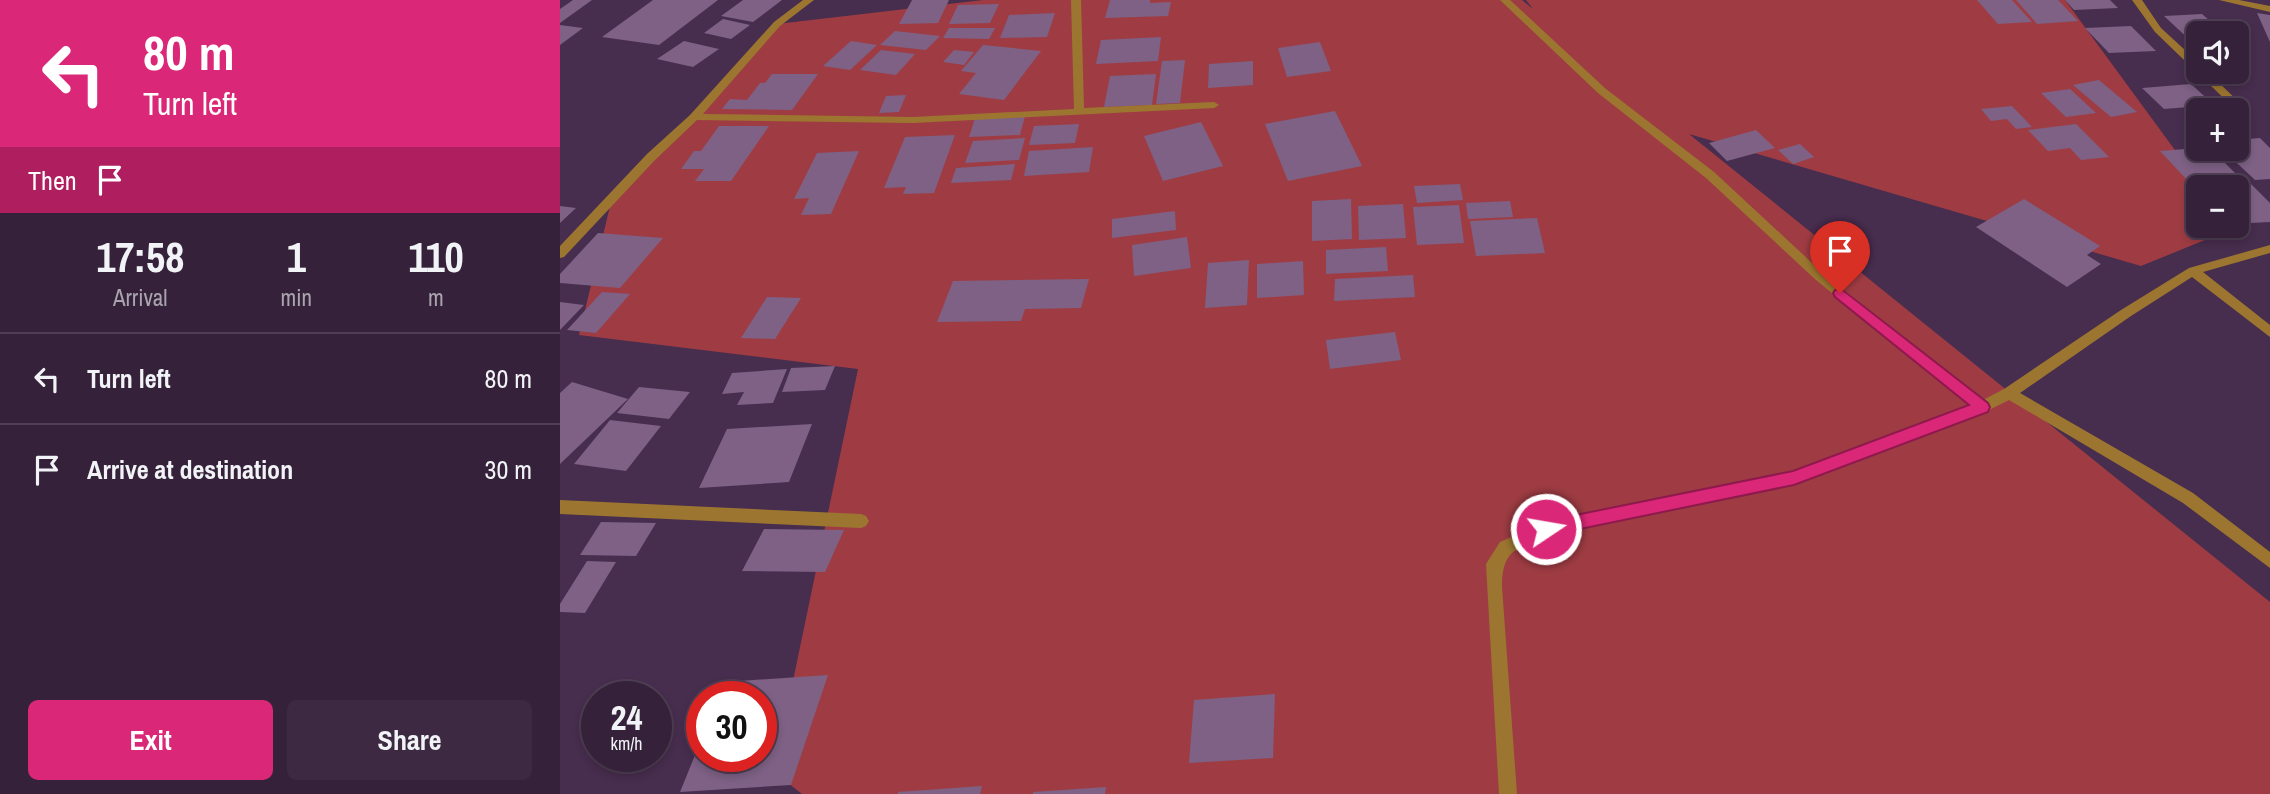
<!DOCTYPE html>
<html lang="en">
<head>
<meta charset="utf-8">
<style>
  body { margin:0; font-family:"Archivo Narrow",sans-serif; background:#3d2a42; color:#f1f3f6; height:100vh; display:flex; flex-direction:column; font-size:26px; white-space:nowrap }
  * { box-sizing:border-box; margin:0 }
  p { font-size:23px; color:#aaa4af }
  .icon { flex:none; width:38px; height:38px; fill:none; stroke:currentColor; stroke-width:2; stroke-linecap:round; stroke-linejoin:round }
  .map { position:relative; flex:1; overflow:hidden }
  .side { display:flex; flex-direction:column; background:#35223a; width:560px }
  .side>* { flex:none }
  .banner { background:#db2777; color:#fff; overflow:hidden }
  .tools { position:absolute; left:1626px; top:21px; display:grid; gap:14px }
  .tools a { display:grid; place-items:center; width:63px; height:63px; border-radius:10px; background:#35223a; box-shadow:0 4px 10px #0003,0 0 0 2px #4f3f54; font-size:35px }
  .speed { position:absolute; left:21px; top:681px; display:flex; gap:14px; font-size:35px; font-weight:700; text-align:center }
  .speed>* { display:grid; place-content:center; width:91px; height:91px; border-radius:50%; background:#35223a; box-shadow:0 4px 10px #0003,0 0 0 2px #4f3f54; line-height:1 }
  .speed small { font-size:18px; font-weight:400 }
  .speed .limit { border:10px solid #d22; background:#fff; color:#111 }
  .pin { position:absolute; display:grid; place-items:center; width:60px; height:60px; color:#fff; margin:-72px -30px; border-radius:50% 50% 50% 0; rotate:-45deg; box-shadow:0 0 7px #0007 }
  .pin .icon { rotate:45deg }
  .me { position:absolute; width:77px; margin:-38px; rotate:78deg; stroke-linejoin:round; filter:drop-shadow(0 0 5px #0008) }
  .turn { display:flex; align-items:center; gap:24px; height:147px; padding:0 28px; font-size:32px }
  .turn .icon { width:91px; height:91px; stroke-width:2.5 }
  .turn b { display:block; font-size:49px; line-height:60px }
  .then { display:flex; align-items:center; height:66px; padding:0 28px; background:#0003; gap:14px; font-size:26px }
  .eta { display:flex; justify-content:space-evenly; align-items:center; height:119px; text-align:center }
  .eta b { font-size:42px; font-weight:800; line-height:49px }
  .button { display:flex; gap:14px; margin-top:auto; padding:14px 28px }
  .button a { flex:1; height:80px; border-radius:10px; background:#db2777; color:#fff; font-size:28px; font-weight:800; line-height:80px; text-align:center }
  .button a+a { background:#3d2a42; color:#f1f3f6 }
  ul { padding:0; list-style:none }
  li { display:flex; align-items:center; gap:21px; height:91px; padding:0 28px; border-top:2px solid #4f3f54 }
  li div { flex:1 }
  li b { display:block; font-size:26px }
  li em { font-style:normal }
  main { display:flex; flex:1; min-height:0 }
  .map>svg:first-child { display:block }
  .green { fill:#9f3c43 }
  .building { fill:#7e6185 }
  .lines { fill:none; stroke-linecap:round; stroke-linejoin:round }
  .street { fill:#9c7630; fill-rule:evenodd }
  .route { fill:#db2777; stroke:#8e194d; stroke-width:2 }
</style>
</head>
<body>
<main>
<section class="side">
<div class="banner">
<div class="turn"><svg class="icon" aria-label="left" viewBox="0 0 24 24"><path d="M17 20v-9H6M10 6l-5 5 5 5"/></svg><div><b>80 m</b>Turn left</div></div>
<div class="then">Then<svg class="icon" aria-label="arrive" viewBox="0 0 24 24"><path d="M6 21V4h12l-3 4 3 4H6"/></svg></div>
</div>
<div class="eta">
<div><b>17:58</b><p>Arrival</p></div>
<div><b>1</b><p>min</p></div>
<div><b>110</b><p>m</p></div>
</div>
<ul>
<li><svg class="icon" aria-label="left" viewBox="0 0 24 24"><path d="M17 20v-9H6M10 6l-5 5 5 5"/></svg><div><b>Turn left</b></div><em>80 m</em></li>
<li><svg class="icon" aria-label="arrive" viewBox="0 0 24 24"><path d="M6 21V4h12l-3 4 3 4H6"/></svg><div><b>Arrive at destination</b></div><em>30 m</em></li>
</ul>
<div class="button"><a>Exit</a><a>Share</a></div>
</section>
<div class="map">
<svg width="1710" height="794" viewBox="0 0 1710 794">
  <rect width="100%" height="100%" fill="#472d4e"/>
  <path class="green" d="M423,0h539l11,9 -7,-9h539l137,187h-4v39h32l2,3 -91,37 -452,-132 581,468v192h-1468l-28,-22 84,-403 -279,-34 33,-137 165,-174z"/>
  <path class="building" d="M13,0h19l-32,23v-14z
    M93,0h65l-59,45 -57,-8z
    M183,0h39l-29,22 -32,-6z
    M352,0h37l-11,23 -39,1z
    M550,0h40v3l21,-1 -3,14 -63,2z
    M1417,0h35l20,22 -34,2z
    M1456,0h42l20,21 -41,3z
    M1505,0h45l8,8 -44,2z
    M439,4l-9,19 -41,1 9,-19z
    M495,13l-8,24 -47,1 9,-23z
    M1697,13l13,2v27z
    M1642,14l22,19h-26v10h-5l-29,-27z
    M163,19l27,6 -19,14 -27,-6z
    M0,25l23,3 -23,17z
    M1571,26l25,25 -47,2 -24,-25z
    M389,28h46l-6,11 -46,-1z
    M335,31l45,5 -14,14 -46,-5z
    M601,37l-3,24 -62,3 5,-24z
    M124,41l35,8 -26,18 -36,-8z
    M291,41l26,4 -27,25 -27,-4z
    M760,42l11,29 -44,6 -9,-29z
    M423,45l58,6 -37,49 -45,-6 17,-21 -15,-2z
    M321,50l34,4 -19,21 -36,-5z
    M394,50l20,2 -10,13 -21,-3z
    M625,60l-5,43 -24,1 6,-43z
    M693,61v24l-45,3 1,-24z
    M212,74h46l-26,36 -70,-1 8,-10 17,1 13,-17h5z
    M596,74l-4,31 -48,2 6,-31z
    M1539,80l38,32 -26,5 -38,-32z
    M1631,84l23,21 -50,4 -22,-21z
    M1510,89l26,24 -30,4 -25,-24z
    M346,95l-7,17 -20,1 7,-17z
    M1452,106l20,21 -16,2 -9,-10 -16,2 -10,-12z
    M775,111l27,55 -74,15 -23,-57z
    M465,116l-5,19 -51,2 6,-19z
    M641,122l22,44 -60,15 -19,-45z
    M519,124l-4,19 -46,2 5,-19z
    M1516,124l33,33 -28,3 -11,-12 -22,3 -20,-21z
    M159,126h50l-38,55h-36l9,-12h-23l13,-18h7z
    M1196,130l19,18 -48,13 -18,-18z
    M395,135l-21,58 -31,1 3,-7 -22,1 21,-51z
    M465,138l-6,22 -54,3 8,-22z
    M1700,138l10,10v31l-15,1 -33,-31h14v-9z
    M1240,144l14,13 -21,7 -15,-14z
    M533,147l-4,25 -65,4 5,-25z
    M1638,148l13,1 28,28 -51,4 -28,-30z
    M299,151l-28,63 -30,1 8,-17 -15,1 23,-46z
    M455,164l-4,16 -60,3 5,-15z
    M1688,181l22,22v19l-20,1 -14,-11v-25h-38l-2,-2z
    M900,184l3,16 -46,3 -3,-17z
    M791,199l1,40 -40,2v-40z
    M1464,199l76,47 -13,9 14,9 -34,23 -91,-60z
    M950,201l3,16 -45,2 -2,-16z
    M843,204l3,34 -47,2 -1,-34z
    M899,205l5,38 -47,2 -4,-38z
    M0,206l16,2 -16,15z
    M615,211l1,19 -64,8v-19z
    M977,218l8,35 -69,3 -6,-35z
    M38,233l65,5 -43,50 -60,-5v-9z
    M627,237l4,31 -57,8 -2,-31z
    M826,247l2,24 -62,3v-24z
    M689,260l-2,45 -42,3 3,-45z
    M743,261l1,34 -47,3v-34z
    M853,275l2,22 -81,4 1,-22z
    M529,279l-8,29 -56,1 -4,12 -84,1 16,-41z
    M42,292l28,2 -34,39 -29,-3z
    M207,297l34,1 -26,41 -34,-1z
    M0,302l24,3 -24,25z
    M835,332l6,28 -71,9 -4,-29z
    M275,366l-10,24 -43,2 9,-24z
    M227,369l-14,34 -36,2 7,-13 -22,2 10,-21z
    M12,382l56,17 -68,65v-71z
    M79,387l51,5 -21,27 -52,-6z
    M50,420l51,6 -35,45 -52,-7z
    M252,424l-23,58 -90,6 28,-59z
    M41,522l55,1 -20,33 -56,-1z
    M204,529l80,1 -19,42 -83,-1z
    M27,561l29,1 -31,51 -25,-1v-8z
    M268,675l-37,110 -111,7 22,-54v18h59v-60h-43l6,-14z
    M715,694l-2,64 -84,5 5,-63z
    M422,786l-2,8h-82v-2z
    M546,787l-1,7h-72v-2z"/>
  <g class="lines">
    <path class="street" d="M243,0h11l-34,26 -77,88 210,3 161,-8 -3,-109h10l3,108 130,-6 5,3 -5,3 -301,15 -216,-3 -42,40 -91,97 -4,1v-12l87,-92 43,-39 84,-93z
      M940,0h10l96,89 108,83 110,102 159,126 21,-11 117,-79 68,-42 81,-23v8l-67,19 67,53v12l-78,-60 -61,39 -111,77 173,100 77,59v16l-87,-65 -174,-103 -22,11 -193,73 -246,51c-31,15 -46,13 -46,52l15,207h-18l-13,-230 14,-22 46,-20 247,-50 177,-66 -154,-126 -110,-102 -108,-85z
      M1572,0h10l19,28 37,34v10h10l42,41 1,2 -2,8 -13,2v-6l4,-1 1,-2 -5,-6 -81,-78z
      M1659,0h20l31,6v6z
      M0,500l301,14 5,2 3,5 -3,5 -5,2 -301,-14z"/>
  </g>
  <path class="route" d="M1280,288l148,115 2,4 -2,5 -194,73 -248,51 -6,-2 -3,-5 3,-6 6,-2 247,-50 176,-66 -134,-108 -2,-4 2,-3z"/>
</svg>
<div class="tools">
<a><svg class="icon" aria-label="sound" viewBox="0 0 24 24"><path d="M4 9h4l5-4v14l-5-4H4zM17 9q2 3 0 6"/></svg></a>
<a>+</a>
<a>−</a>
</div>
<div class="speed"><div>24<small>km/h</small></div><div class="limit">30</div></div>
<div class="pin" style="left:1280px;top:293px;background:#d93025"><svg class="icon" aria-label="arrive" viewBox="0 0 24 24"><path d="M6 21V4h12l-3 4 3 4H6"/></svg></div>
<svg class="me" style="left:986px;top:529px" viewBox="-20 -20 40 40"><circle r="17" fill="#db2777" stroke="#fff" stroke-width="3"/><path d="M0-11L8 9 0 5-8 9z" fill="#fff"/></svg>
</div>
</main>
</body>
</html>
